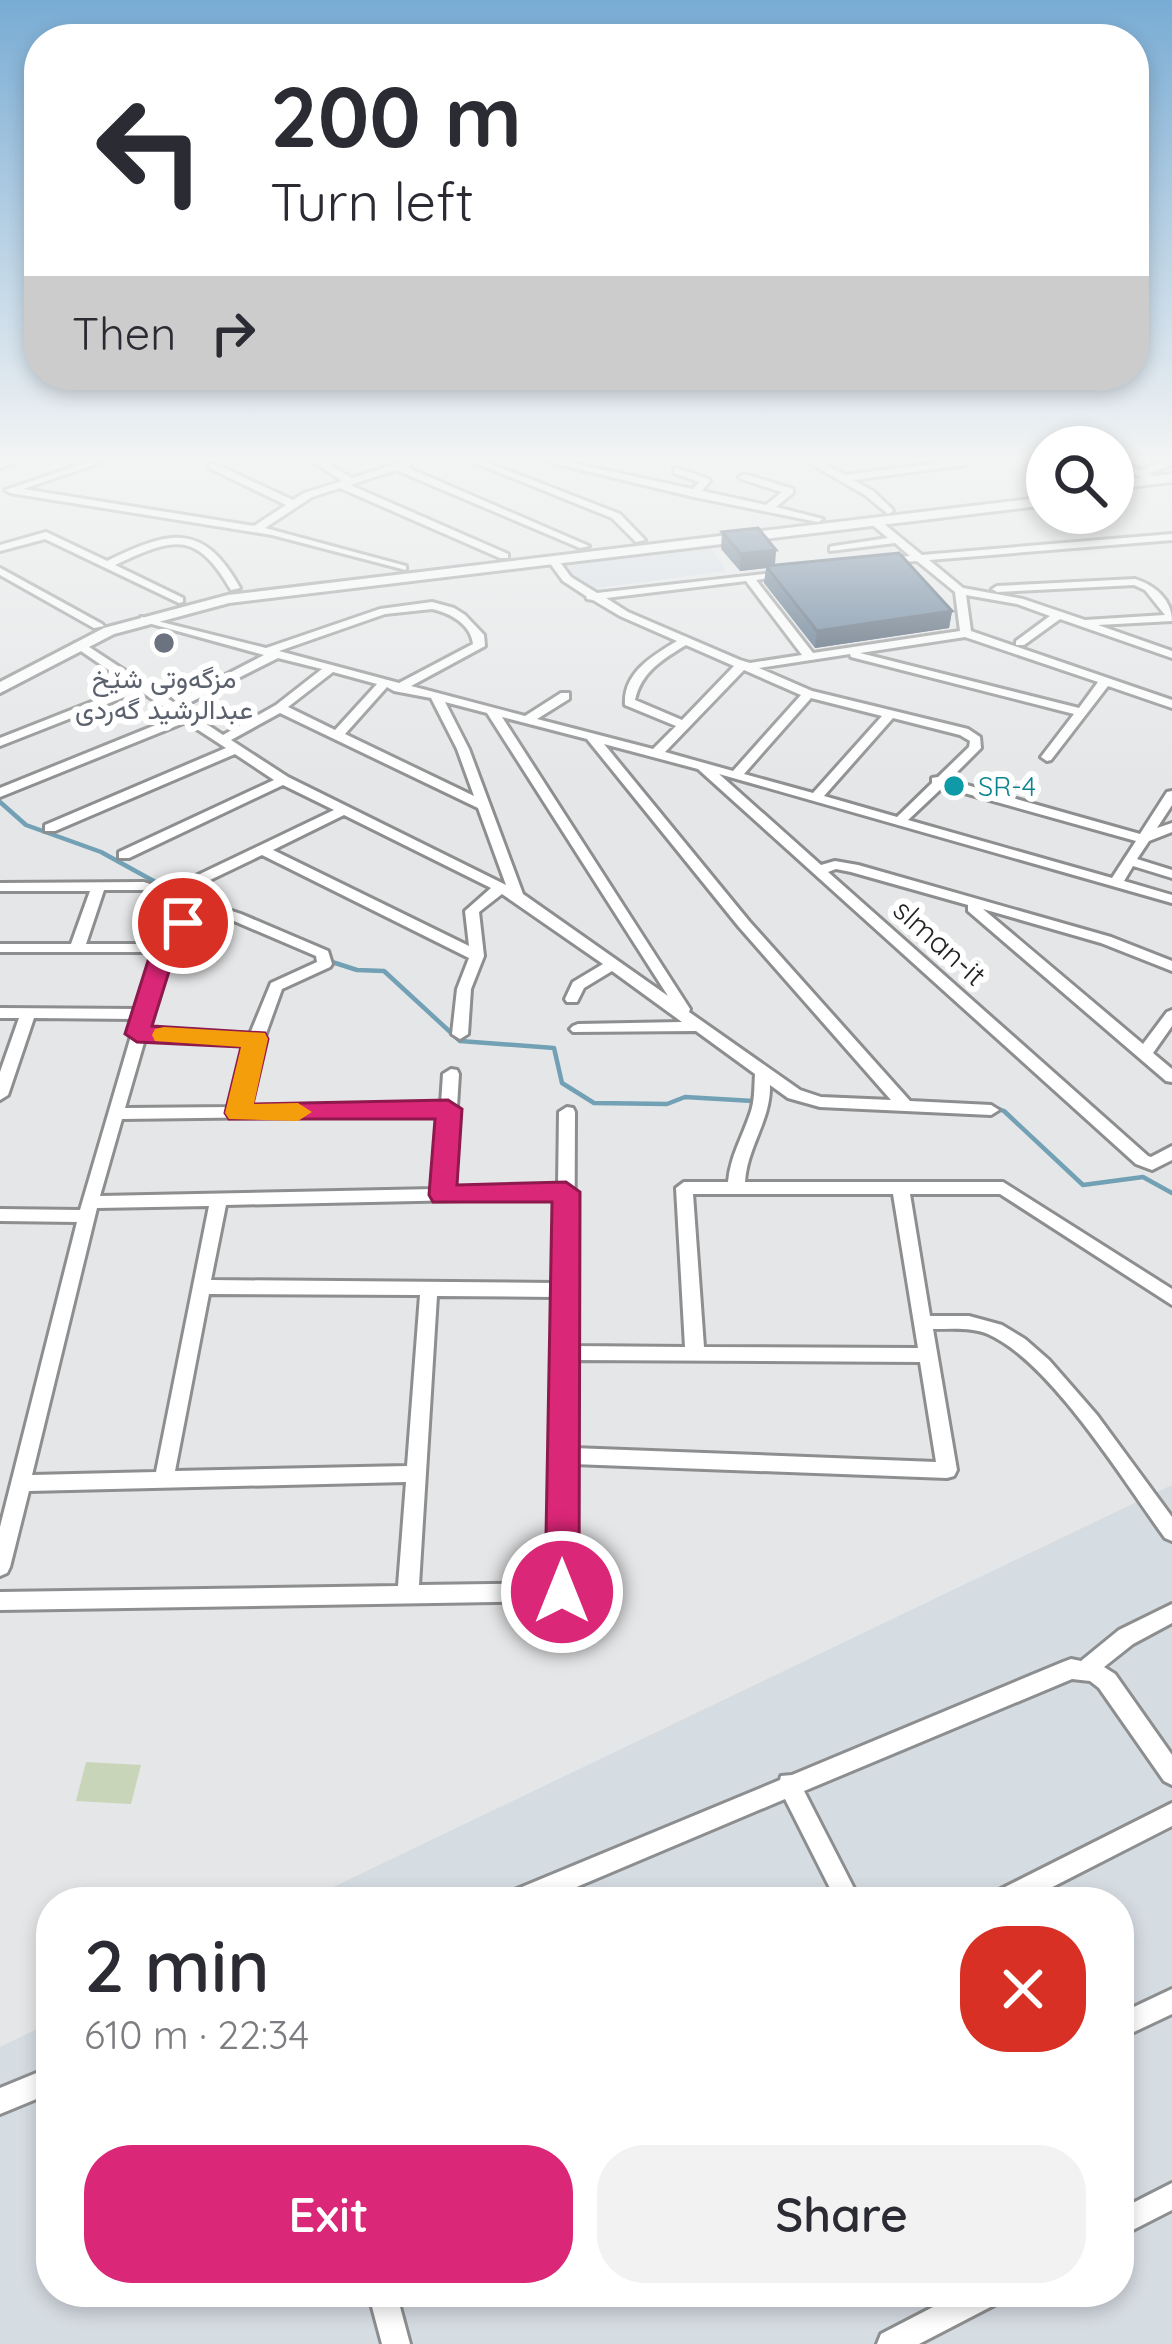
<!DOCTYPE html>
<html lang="en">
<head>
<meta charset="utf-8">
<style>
  body { margin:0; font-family:Quicksand,Vazirmatn,sans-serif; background:#f2f2f3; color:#2b2b33; height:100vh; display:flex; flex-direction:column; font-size:45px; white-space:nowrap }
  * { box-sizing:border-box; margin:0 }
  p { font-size:39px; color:#7c7c81 }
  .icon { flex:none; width:66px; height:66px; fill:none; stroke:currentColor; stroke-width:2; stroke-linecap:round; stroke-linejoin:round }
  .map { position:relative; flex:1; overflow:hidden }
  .side { position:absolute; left:36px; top:1887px; width:1098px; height:420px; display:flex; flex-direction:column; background:#fff; border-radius:48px; box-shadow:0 6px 18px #0003 }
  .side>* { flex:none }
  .banner { position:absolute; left:24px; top:24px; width:1125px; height:366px; border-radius:48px; box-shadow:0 6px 18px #0003; background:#fff; color:#2b2b33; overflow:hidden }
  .controls { position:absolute; left:1026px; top:426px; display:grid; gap:24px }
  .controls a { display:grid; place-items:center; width:108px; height:108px; border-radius:50%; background:#fff; box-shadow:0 6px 18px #0003; font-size:60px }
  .pin { position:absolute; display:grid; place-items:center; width:102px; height:102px; color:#fff; margin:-51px; border:6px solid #fff; border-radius:50%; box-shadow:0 3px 12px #0007 }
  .me { position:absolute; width:132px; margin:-66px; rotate:0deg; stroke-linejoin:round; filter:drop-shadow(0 0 9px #0008) }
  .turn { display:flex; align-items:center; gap:42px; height:252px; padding:0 48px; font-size:54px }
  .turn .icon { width:156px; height:156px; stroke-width:2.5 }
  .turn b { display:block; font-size:84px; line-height:102px }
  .then { display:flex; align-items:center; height:114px; padding:0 48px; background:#0003; gap:24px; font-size:45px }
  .round { display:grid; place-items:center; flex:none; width:126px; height:126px; border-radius:48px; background:#f2f2f3 }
  .head { display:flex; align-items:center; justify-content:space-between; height:204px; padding:0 48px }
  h1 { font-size:72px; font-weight:600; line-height:90px }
  .cta { display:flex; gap:24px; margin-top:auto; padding:24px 48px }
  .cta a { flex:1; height:138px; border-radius:48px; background:#db2777; color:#fff; font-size:48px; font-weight:600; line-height:138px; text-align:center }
  .cta a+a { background:#f2f2f3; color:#2b2b33 }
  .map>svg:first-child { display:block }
  .built { fill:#d5dce2 }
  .green { fill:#c9d5b9 }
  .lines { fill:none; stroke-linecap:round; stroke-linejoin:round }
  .stream { stroke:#72a0b5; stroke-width:4.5 }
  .minor-casing { stroke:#8d8e8f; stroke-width:6 }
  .major-casing { stroke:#8d8e8f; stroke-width:6 }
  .minor { fill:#fff; fill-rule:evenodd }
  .major { fill:#fff; fill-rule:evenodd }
  .wall { fill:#435e77 }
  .shaded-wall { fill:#374c61 }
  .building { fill:#4e6d8a; stroke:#374c61; stroke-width:3 }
  .route { fill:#db2777; stroke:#8e194d; stroke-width:3 }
  .slow { fill:#f59e0b }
  .worship-dot { fill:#6b7280; stroke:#fff; stroke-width:4.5 }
  .culture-dot { fill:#0f9aa8; stroke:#fff; stroke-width:4.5 }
  .labels { text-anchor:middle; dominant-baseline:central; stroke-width:12; stroke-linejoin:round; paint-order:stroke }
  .far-worship-label { font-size:27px; fill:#5b616d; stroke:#fff }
  .far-culture-label { font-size:27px; fill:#0d838f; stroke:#fff; text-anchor:start }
  .street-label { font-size:30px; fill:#232424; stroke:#fff }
</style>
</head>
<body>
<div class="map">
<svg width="1172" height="2344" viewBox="0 0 1172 2344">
  <rect width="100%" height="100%" fill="#e5e6e7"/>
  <path class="built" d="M710,546l16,25 -136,18 -26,-23z
    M1172,1485v859h-1172v-297l51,-25v270h1068v-390h-817z"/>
  <path class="green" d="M86,1762l55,3 -10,39 -55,-3z"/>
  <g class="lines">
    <path class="stream" d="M0,802l26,23 75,27 78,43
      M326,960l31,10 27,1 76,70 94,7 8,35 32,20 73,1 18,-7 68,4
      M993,1107l11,4 79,74 60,-8 29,16"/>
    <g class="minor-casing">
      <path id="minor" d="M1,462h15l-16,6z
        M88,462h14l-79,27 231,37 32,-21 -77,-37v-4h6l78,36 11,-7 39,-12 -30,-19h12l27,16 50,-16h10l-1,3 -5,2 183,79 -9,2 -184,-78 -46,15 158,69v4h-8l-160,-70 -28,9 -47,31 141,38v4l-134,-35 -262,-42 -5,-3z
        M473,462h13l134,52 25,26 -9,2 -24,-24z
        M549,462h18l126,27 6,-7 -25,-9v-4l3,-1 32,11 1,2 -8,10 64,14 16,-13 -41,-13 -2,-2 5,-3 49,15v4l-17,14 47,12 -5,3 -124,-25z
        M808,462h12l25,13 100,-13h25l-5,3 -112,15 20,11 19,18 1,2 -5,3 -23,-19z
        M1028,462h10l9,8v8z
        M1113,462h10l17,8 22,-8h10v3l-23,8 11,7 -5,3 -42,-18z
        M870,519h8l44,36 250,-21v6l-243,20 34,28 60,11 62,21 80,-5 -20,-25 -11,-5 -137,7 -5,-3 5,-3 138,-7c20,6 37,21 37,42l-74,4 74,26v7l-112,-39 -36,26h-8v-4l34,-25 -33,-12 -51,-9 5,36 201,69v8l-64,-22 -57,74 -4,1 -6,-4 33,-43 -223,-57 -1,-3 -91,14 53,23 156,38 12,8 1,11 -32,32 191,54 27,-42 5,-1v14l-15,23 15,-5v9l-23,9 -12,18 35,11v8l-39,-12 -9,15 48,14v8l-453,-129 102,91 14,-4 23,4 253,72 61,24v10l-71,-28 -118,-34 160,135 24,-32 5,-2v16l-19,27 19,16v13l-6,-1 -198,-170v-6l-117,-33 -15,-3 -8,3 320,284 3,1 21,-11v14l-20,10 -16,-6 -438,-395 -94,-25 145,177 161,180 81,4 8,5 -8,5 -171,-8 -32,-9 -18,-13c1,35 -23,62 -25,97h258l169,107v16l-172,-111h-90l20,122h39l33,9 23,14 24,21 48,55 75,102v24l-7,-3c-41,-56 -114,-176 -177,-204 -16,-7 -37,-5 -55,-5l24,141 -3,6 -7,2 -374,-14 -1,128 -3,6 -7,3 -562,9v-18l398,-6 8,-104 -377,9 -19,76 -3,6 -7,3v-49l77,-305 -77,-1v-12l80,1 51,-174 -2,-2 7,-15 -102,-1 -26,77 -8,5v-28l19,-54h-19v-10l139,1 17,-57h-156v-8h71l19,-53h-90v-8l144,-1 97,32 87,37 4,13 -2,3 -48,22 -18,50 -16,68 193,-3 2,-30 8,-5 6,1 2,4 -7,114 106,-2 1,-74 8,-5 6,1 2,4 -1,234 111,1 -9,-159 8,-6h44c2,-25 14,-44 22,-68 5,-13 4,-27 5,-40l-59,-43 -123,1 -3,-3 3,-3 5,-2 104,-2 -70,-51 -28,17 -7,14h-10l-2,-3 8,-17 30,-18 -101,-70 -23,18 5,44 -13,33 -3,45 -8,5 -8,-5 5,-45 12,-31 -207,-103 -75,36h-10v-6l157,-75 -51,-25 -154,73h-10v-6l155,-72 -39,-26 -180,77h-10v-6l181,-77 -40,-26 -186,75v-9l178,-72 -38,-25 -140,55v-8l132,-52 -57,-39v-4h8l90,59 91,-47 -123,-34v-4l125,31 114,-39 52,-7 22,6 11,7 19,20 1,11 -74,40 114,30 36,-23h8v6l-32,20 116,30 23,-23 -51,-21c-2,-32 27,-49 52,-64l-57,-25 -27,-16 -6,-1 -1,-3 -23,-15 -16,-22 1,-2h8l15,20 26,16 193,-22v4l-34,5 57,73 147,-22 -5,-39 -38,-31 -38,2v-4l31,-3 -15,-13 -65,8v-4l4,-1 54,-8 -18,-15zM746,581l56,74 -52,8 -10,-3 -112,-48 -22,-14zM432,609c18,4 39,15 41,35l-74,39 -120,-32 106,-37zM965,637l133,45 -19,26 -219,-55zM686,645l48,21 -52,54 -47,-20c6,-28 28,-41 51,-55zM278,658l44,11 -46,36 -53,30 -42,-28zM744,670l57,25 -68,76 -68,-19zM333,672l44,12 -42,46 -47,-23zM387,687l7,4 37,7 26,51 17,47 -129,-62zM811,698l71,18 -69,77 -69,-19zM445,702l42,11 181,283 -145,-102 -54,-145zM280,713l198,95 28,77 -218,-108 -57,-37zM502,717l85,22 152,188 152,173 -70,-3 -21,-7 -111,-78 1,-3zM893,718l67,17 10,6 -1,6 -31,30 -6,1v5l-35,34 -73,-21zM943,787l193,54 -24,37 -204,-58zM344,815l147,73 -26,23 4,35 -196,-96zM104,890h39l73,25 -33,4 -18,7 -6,18h-73zM234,921l82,35 1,6 -46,21 -21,51 -102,-4 28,-99 10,-4zM145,1039l102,5 -15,63 -107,1zM440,1115l-5,74 -335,7 22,-77zM693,1194h200l25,154 -214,-1zM558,1198l-2,85 -345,-3 15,-75zM209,1206l-53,266 -124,3 65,-267zM209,1294l211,1 -13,171 -232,5zM437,1296l119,1 -4,286 -133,2zM574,1360l346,2 16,100 -363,-14z
        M46,532l61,29c62,-30 96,-40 133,27l-9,2c-35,-60 -57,-53 -116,-25l68,33v4l-4,1 -134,-64 -45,12v-6z
        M0,568l102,56 2,2 -10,2 -94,-53z
        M1172,1604v19l-39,21 -29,23 11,7 57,81v30l-8,-4 -65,-93 -9,-7 -18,-2 -268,112 57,111h-24l-52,-103 -244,103h-40l4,-8 275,-114 1,-4 11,-1 271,-113 8,-3 10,2 38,-31z
        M1172,1803v23l-149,76h-36l4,-8z
        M1172,1989v25l-53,25v-25z
        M51,2067v26l-51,21v-26z
        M1172,2183v27l-53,27v-27z
        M368,2292h28l14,52h-28z
        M962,2292h42l-4,10 -81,42h-42l4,-10z"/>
    </g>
    <g class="major-casing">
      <path id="major" d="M1172,474v8l-59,7v-8z
        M1047,497v8l-818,98 -115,31 -114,59v-11l104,-54 124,-33z"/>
    </g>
    <use href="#minor" class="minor"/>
    <use href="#major" class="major"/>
  </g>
  <path class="wall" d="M722,532l54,18 -1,15 177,46 -3,17 -134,20 -51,-65 2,-15 -26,3 -19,-22z"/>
  <path class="shaded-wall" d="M1113,462h15l-3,13 -12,3z
    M776,550l-2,17 -34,4 1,-17z
    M952,611l-3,17 -134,20 2,-17z"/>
  <path class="building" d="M758,528l18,22 -35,4 -19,-22z
    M899,553l53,58 -135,20 -51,-65z"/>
  <linearGradient id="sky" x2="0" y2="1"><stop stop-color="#79acd4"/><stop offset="0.58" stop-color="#f3f4f4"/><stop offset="1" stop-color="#f3f4f4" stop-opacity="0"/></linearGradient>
  <rect width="1172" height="790" fill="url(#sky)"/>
  <path class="route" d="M183,916l11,7 -13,10 -29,93 113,7 3,6 -15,65 195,-4 14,9 -5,76 109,-3 14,10 -1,400 -5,11 -12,4 -12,-4 -5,-11 7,-390h-119l-4,-7 6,-76h-206l-4,-6 16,-66 -104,-5 -12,-8 33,-105z"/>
  <path class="slow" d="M164,1027l101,6 3,6 -14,65 44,-1 14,9 -14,9 -69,-2 -4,-6 16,-66 -86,-6 -3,-6 3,-6z"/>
  <circle class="worship-dot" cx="164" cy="643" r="12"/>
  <circle class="culture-dot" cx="954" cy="786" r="12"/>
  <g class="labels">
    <g class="far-worship-label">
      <text x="164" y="678">مزگەوتی شێخ<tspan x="164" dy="31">عبدالرشید گەردی</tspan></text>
    </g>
    <g class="far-culture-label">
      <text x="978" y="786">SR-4</text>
    </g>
    <g class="street-label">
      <text transform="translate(940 942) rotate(42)">slman-it</text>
    </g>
  </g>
</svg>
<div class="controls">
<a><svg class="icon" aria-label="search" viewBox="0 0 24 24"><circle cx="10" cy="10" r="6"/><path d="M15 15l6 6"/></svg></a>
</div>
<div class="pin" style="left:183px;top:923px;background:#d93025"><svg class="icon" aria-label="arrive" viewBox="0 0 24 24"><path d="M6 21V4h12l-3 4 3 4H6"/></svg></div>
<svg class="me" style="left:562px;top:1592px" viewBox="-20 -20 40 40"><circle r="17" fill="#db2777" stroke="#fff" stroke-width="3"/><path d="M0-11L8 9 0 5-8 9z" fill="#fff"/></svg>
<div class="banner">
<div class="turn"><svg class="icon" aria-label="left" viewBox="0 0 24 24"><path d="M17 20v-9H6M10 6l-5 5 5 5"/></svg><div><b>200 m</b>Turn left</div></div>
<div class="then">Then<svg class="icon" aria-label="right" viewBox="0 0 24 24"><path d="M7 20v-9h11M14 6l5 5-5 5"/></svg></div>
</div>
<section class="side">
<div class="head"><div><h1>2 min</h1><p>610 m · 22:34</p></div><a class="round" style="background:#d93025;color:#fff"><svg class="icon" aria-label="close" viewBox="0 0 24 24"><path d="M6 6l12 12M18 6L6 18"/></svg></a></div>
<div class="cta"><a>Exit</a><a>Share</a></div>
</section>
</div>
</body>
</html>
